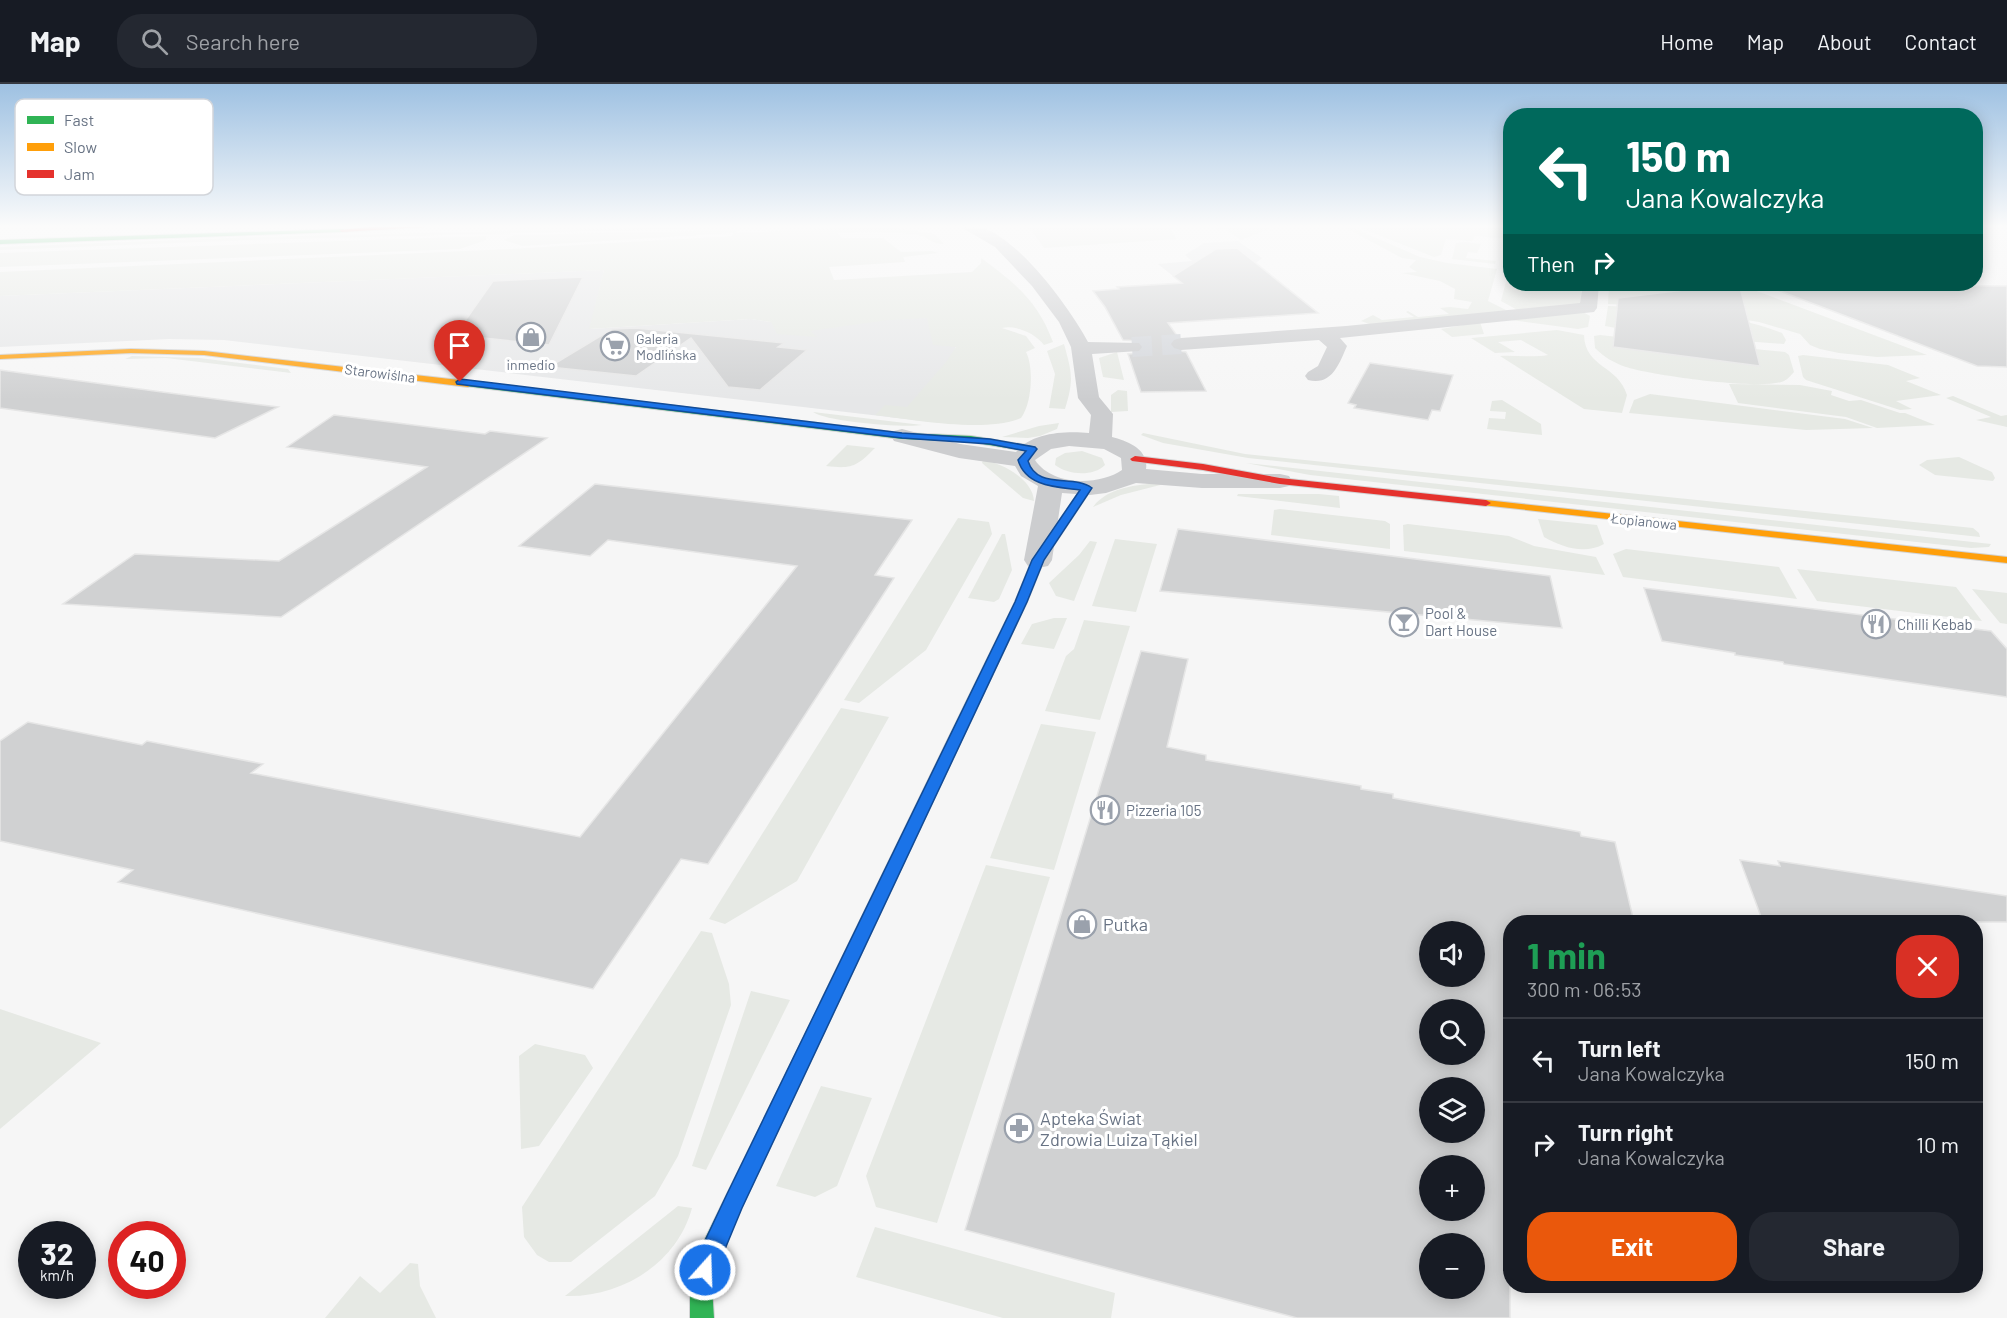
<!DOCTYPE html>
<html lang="en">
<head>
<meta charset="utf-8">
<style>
  body { margin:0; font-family:Barlow,sans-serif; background:#242831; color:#f1f3f6; height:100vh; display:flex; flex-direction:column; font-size:22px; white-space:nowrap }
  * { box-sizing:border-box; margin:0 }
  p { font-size:20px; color:#9ea1a6 }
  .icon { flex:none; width:33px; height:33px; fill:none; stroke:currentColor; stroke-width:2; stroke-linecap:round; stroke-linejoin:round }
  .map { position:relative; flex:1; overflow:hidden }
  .drawer { position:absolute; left:1503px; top:831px; width:480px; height:378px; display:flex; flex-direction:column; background:#171b24; border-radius:24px; box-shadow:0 3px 15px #0003 }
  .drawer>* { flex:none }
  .top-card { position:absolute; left:1503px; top:24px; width:480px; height:183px; border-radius:24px; box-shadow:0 3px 15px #0003; background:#00695c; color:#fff; overflow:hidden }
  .controls { position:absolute; left:1419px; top:837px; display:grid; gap:12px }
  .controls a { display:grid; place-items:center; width:66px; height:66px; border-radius:50%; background:#171b24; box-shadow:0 3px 15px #0003; font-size:30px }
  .speed { position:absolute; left:18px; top:1137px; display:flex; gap:12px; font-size:30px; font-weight:700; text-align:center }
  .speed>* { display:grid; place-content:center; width:78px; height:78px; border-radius:50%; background:#171b24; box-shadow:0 3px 15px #0003; line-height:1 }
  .speed small { font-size:15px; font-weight:400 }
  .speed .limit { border:9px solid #d22; background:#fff; color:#111 }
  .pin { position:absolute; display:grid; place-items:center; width:51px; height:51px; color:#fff; margin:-62px -26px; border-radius:50% 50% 50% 0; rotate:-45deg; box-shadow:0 0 6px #0007 }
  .pin .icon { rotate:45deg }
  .me { position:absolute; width:66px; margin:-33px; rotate:20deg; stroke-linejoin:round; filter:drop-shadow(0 0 4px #0008) }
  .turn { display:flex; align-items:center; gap:21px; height:126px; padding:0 24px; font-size:27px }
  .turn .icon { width:78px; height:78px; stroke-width:2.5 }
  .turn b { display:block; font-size:42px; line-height:51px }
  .then { display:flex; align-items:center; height:57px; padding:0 24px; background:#0003; gap:12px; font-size:22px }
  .round { display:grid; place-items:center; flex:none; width:63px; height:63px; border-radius:24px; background:#242831 }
  .summary { display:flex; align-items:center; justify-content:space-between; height:102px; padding:0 24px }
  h1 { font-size:36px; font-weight:700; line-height:45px; color:#1e9e55 }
  .primary-button { display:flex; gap:12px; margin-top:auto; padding:12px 24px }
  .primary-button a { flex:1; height:69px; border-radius:24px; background:#ea580c; color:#fff; font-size:24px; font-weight:700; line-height:69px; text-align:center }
  .primary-button a+a { background:#242831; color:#f1f3f6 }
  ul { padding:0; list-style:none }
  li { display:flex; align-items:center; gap:18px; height:84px; padding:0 24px; border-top:2px solid #363941 }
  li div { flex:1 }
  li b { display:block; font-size:22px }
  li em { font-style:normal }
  header { display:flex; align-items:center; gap:36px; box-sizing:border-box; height:84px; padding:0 30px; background:#171b24; border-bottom:2px solid #363941 }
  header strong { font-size:28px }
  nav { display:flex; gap:33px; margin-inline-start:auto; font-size:21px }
  .search { width:420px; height:54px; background:#242831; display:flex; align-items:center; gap:15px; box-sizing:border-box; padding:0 21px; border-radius:24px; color:#9ea1a6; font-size:22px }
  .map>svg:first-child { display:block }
  .built { fill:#e6e7e8 }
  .green { fill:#e6e9e4 }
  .building { fill:#d0d1d2; stroke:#e6e6e6; stroke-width:1.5; fill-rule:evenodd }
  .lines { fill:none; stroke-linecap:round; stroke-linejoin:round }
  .street-tunnel { stroke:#d2d5da; stroke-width:20; stroke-dasharray:20 10; stroke-linecap:butt }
  .fast-casing { stroke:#d2d3d4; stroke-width:2 }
  .slow-casing { stroke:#d2d3d4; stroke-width:2 }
  .jam-casing { stroke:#d2d3d4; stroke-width:2 }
  .street { fill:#cccdcf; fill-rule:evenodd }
  .fast { fill:#30b455; fill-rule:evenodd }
  .slow { fill:#ff9f0a; fill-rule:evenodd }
  .jam { fill:#e5322d; fill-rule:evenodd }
  .route { fill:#1a73e8; stroke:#114b97; stroke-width:1.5 }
  .labels { text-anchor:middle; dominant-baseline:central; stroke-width:6; stroke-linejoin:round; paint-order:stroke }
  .far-poi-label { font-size:14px; fill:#687384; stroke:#fff; text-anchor:start }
  .far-street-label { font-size:14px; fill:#687384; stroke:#fff }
  .poi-label { font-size:15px; fill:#687384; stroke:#fff; text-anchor:start }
  .near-poi-label { font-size:18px; fill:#687384; stroke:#fff; text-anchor:start }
  .key { fill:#fff; stroke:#d2d5da; stroke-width:1.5 }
  .key-label { font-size:16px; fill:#687384 }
</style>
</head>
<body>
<header>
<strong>Map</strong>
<div class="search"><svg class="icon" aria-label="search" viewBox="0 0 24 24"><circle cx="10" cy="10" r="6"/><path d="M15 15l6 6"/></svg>Search here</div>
<nav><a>Home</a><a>Map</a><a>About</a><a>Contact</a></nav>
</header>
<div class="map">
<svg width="2007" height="1234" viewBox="0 0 2007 1234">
  <rect width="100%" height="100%" fill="#f6f6f6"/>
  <path class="built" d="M1238,157l24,17 -17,13 -72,5 -15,-12 34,-3 -7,-6 19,-12z
    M604,186l-14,59 161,-10 20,3 177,-13 8,37 -24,76 -708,-82 -55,-1 -169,8v-51z"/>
  <path class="green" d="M682,143h69l-501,13 -250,10v-3l257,-10z
    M860,143h32l43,7 9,10c-14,0 -14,-7 -26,-9 -28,-4 -53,-4 -81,-2l5,5h41l18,14 31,-1 6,2 -35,4 2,5 -76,5 5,13 138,-8 9,-9v-5c34,25 57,43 72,84l-9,3c-9,-12 -28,-20 -42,-17l24,8 9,12 -9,4c8,15 6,52 -5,66 -35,15 -107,2 -146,-3l10,-10 22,2 39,-45 10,-15 -23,-2 -6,-27 -39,2 -78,11 7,6 -40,-3 -6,-12 -20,-3 -162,10 15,-59 -604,26v-24l510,-23 222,-13 1,-3 -211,13 -18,-6 10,-5 225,-5 -3,3z
    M1029,143h164l-23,2 7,10 -133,9z
    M1217,143h57l-33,13 -16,-11 -10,1z
    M1344,143h7l69,30 27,6 50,6 -9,32 22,11 -138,13 -11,-4 12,-6 9,5 32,-3 -8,-5 2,-1 10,6 31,-3 -9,-6 10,-1 18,2 4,-7 -18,-3 1,-10 -15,-8 -38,-8 15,-1 -8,-5 7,-7 -14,-2z
    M1358,143h152v12l-35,-3 -3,5 -26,-2 -5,16 -7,2z
    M486,152v4l-26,9 -460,18v-14z
    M1465,158l16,2 -4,9 -9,-1 -2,6 30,3 -1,3 -43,-5 4,-16z
    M1509,186l1,14h72l-2,21 -59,7 -20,-11z
    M1609,200l49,3 -15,-3h95l189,71 -50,2 -38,-4 -19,-4 -10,-4 -10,-11 -41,-12 -93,-15 -58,-3z
    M1608,222c58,2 119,6 174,27l4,7 -2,4 -41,-3 10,-1 -2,-9 -134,-17 10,16 -22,-4z
    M1583,228l7,4 -2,11 -10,2 -67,-9z
    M1480,238l4,12 -32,3 -11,-8z
    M1557,246l27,5c1,33 34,30 43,60l-5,18 -38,-4 -84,-53c17,-1 31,2 48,-1l-27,-15 -23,2 17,10 -20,1 -24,-15z
    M1600,251l27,3 -11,9 143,19 -15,-18 41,4 4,3 5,17c-3,3 -6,7 -10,9 -21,10 -134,-6 -158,-14 -12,-4 -22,-10 -31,-19l-1,-12z
    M1064,260c8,29 10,36 1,65l-16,-1 6,-34 -8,-23z
    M1117,268l7,28 -21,-3 -4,-19z
    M1803,271l85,10 32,13 -14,3 35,14 -45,6 16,8 -12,1 -94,-30 -3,-3 -5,-21z
    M132,272l67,2 89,11 3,4 -125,-15 -41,1z
    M1729,300l71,1 32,6 -1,4 18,6 12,-1 39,13h5l30,12 -58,3 -31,-11 -108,-14z
    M1118,306l9,1 1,20 -17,1v-17z
    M1650,310l195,25 28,9 -67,2 -177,-17 5,-13z
    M1953,312l48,20 6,-1v12l-31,-7 15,-3 -45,-19z
    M1502,316l39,24 1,11 -55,-6 2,-11 16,1 1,-7 -16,-1 2,-10z
    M813,328l109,13c-17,3 -95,-3 -109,-13z
    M1059,339l-2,6 -17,7 -12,2 -26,-1 37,-11z
    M1143,349l102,21 728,74 6,5 1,4 -732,-79 -85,-15 -22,-8z
    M847,361l28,3c-19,19 -23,21 -49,18z
    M1082,367l20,7 3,7c-12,12 -37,10 -50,0l1,-7 9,-5z
    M1959,373l33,15 3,6 -2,3 -58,-6 -16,-10 8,-5z
    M983,376c19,3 50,19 51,41l-11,-3 -41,-35z
    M1246,379l745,81 -2,3 -18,1 -661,-73z
    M1168,399l-47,12 -28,12c16,-22 51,-23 75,-24z
    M1238,410h81l20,2 1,12 -103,-12z
    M1280,425l105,12 5,3v25l-119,-14 3,-25z
    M958,434l31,4 3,12 -66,116 -67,53 -15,-3z
    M1538,435l59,6 7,19c-20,11 -42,3 -60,-7z
    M1408,440l101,12 25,10 62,11 9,18 -201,-24 -1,-26z
    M1002,450h3l7,36 -13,29 -5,3 -26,-4z
    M1115,455l42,5 -21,68 -44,-6z
    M1090,457l7,1 -23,59 -18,-5 -7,-13 30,-28z
    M1626,465l153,18 18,32 -174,-22 -10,-23z
    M1797,485l159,18 26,34 -165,-20z
    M1972,505l35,4v31l-7,-1z
    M1054,534h13l-13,31 -33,-5 11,-20z
    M1084,536l46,6 -30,94 -55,-9 21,-55 8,-7z
    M841,624l48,9 -92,164 -72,43 -16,-5z
    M1041,640l55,8 -42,138 -64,-12z
    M986,781l64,12 -113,346 -61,-16 -10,-31z
    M701,847l11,2 17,51 2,21 -53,151 -23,40 -84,66h-22l-12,-7 -13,-18 -2,-30z
    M751,907l39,9 -84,170 -14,-4z
    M0,925l101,34 -101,86z
    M535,960l50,11 8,13 -54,78 -18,3 -2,-93z
    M821,1002l51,12 -35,88 -22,11 -39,-11z
    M678,1122l14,2c-15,56 -72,90 -127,88z
    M875,1143l240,66 -4,25h-108l-147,-41z
    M410,1179l8,1 2,22 16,32h-111l35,-42 20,17z"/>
  <path class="building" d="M1237,164l81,65 -150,10 10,14 -6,2 -3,6 4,5 13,2 20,39 -65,1 -13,-38 11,-1 5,-7 -5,-5 -16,-1 -18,-33 -12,-16 26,-2 -2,-2 65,-4 -9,-7 43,-27z
    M583,193l-34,68 -94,-10 38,-54z
    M1770,200l237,2v81l-30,-1 -208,-79z
    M1709,203l6,2 25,-2 20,79 -147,-19 5,-49z
    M636,244l148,15 -6,4 29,3 -47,40 -32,-3 -37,-49 -55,38 -87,-9 63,-38z
    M1370,279l83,12 -13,36 -8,-1 -4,10 -74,-12 2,-3 -8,-2z
    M0,286l162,22 116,15 -63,31 -215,-30z
    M334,331l151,19 5,-3 57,7 -266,179 -218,-13 72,-50 144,7 148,-94 -140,-20z
    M595,400l317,36 -37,55 19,3 -186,286 -27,-5 -88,130 -475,-107 15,-12 -133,-29v-100l28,-19 114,23 5,-4 116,23 -12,9 329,64 217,-271 -189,-26 -18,16 -71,-10z
    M1178,445l372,47 12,52 -402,-37z
    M1644,504l347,43 16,18v48l-223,-33 -1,-2 -48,-7v-2l-73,-12z
    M1141,567l47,8 -21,88 39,8v5l155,26v3l32,5v4l187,34 1,4 34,6 19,80h-124v396h-213l-332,-88zM1430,848h44v44h-44zM1430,926h44v44h-44zM1430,1004h44v44h-44zM1430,1082h44v44h-44zM1430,1160h44v44h-44z
    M1740,776l40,6 -2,-5 229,35v26h-244z"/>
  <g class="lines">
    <path class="street-tunnel" d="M1132,263l49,-3"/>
    <g class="fast-casing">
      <path id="fast" d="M344,145l-2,3 -342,12v-4z
        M468,297l434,52 69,3 61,10 5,3 -5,3 -61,-10 -69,-3 -437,-53v-4z
        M1087,401l5,3 -48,72 -17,42 -63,133 -7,4 -5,-1 -2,-3 65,-133 17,-42 51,-74z
        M829,912l6,2 3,5 -114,242 -12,42 2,31h-24v-31l13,-44 120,-245z"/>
    </g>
    <g class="slow-casing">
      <path id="slow" d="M131,265l73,2 264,30 4,3 -4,3 -264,-32 -73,-2 -131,6v-4z
        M1486,416l521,57v6l-525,-58 -1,-2z
        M957,647l7,4 -126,268 -3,5 -6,2 -6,-2 -3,-5 130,-268z"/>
    </g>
    <g class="jam-casing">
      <path id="jam" d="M370,143h55l-83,5 -3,-2z
        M1135,372l68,8 77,14 206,22 5,3 -5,3 -206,-22 -77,-14 -71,-9 -2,-2z"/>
    </g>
    <path class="street" d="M961,143c6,0 13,-1 19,0 38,10 90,81 108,115l51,1 3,4 -3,4 -47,3 7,43 14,17 -1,23c15,4 37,12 34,32l56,5h78l9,2 3,5 -3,5 -9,2h-78l-66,-5 -30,10 -16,2 -28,-2 -10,67 -4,6 -10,2 -10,-2 -4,-6 14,-74 -17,-10 -6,-10 -56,-8 -65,-17 -3,-5 3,-5 8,-2 58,15 56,8c16,-20 50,-21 73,-19l2,-18 -13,-17 -7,-51 -12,-25 -27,-36 -37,-39zM1069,362l35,3 17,9 1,12c-23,16 -70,16 -87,-10l16,-11z
      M1583,200h16l-2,24 -3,4 -254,26 7,8c-8,18 -15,40 -39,34l-3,-4 3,-4 10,-6 9,-19 -8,-7 -138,10 -7,-2 -3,-4 3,-4 7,-2 165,-12 234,-23z"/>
    <use href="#fast" class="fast"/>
    <use href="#slow" class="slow"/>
    <use href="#jam" class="jam"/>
  </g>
  <linearGradient id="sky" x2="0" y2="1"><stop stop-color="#9ec1e2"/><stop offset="0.45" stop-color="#fbfbfb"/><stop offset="1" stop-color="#fbfbfb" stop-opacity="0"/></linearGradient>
  <rect width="2007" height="316" fill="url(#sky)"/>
  <path class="route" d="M460,295l442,54 88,6 45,8 2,2 -9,12c9,29 45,13 64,27l-48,72 -17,42 -285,606 -29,70 -8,3 -8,-3 -3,-8 7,-21 26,-55 288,-592 17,-42 48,-70c-23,-3 -54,-3 -62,-30l8,-9 -36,-7 -88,-6 -445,-54 -1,-2z"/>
  <defs>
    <g id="shop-ring" transform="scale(1.5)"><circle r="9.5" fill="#fff" stroke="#9aa1ac" stroke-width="1.5"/><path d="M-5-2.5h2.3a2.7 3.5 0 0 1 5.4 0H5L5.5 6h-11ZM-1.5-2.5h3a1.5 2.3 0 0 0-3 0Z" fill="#9aa1ac"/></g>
    <g id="supermarket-ring" transform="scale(1.5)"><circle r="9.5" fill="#fff" stroke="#9aa1ac" stroke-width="1.5"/><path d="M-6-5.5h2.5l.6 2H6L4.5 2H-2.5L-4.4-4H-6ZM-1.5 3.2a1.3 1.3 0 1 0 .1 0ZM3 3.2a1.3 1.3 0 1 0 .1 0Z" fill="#9aa1ac"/></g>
    <g id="bar-ring" transform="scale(1.5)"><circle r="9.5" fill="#fff" stroke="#9aa1ac" stroke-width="1.5"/><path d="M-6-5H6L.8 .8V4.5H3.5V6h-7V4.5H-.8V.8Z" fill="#9aa1ac"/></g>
    <g id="restaurant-ring" transform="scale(1.5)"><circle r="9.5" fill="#fff" stroke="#9aa1ac" stroke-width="1.5"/><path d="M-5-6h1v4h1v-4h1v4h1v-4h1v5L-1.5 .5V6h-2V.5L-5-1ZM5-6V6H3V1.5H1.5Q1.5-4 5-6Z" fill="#9aa1ac"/></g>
    <g id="pharmacy-ring" transform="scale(1.5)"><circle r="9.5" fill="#fff" stroke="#9aa1ac" stroke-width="1.5"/><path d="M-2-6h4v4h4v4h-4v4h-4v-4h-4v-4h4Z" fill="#9aa1ac"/></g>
  </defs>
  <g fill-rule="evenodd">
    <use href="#shop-ring" x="531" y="253"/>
    <use href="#supermarket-ring" x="615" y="262"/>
    <use href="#bar-ring" x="1404" y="538"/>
    <use href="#restaurant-ring" x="1876" y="540"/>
    <use href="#restaurant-ring" x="1105" y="726"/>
    <use href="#shop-ring" x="1082" y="840"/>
    <use href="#pharmacy-ring" x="1019" y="1044"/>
  </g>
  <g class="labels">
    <g class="far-poi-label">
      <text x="636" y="254">Galeria<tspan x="636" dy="16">Modlińska</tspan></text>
      <text x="531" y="280" text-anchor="middle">inmedio</text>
    </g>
    <g class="far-street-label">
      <text transform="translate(380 289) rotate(7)">Starowiślna</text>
      <text transform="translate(1644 437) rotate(6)">Łopianowa</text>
    </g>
    <g class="poi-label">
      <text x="1425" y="529">Pool &amp;<tspan x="1425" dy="17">Dart House</tspan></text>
      <text x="1897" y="540">Chilli Kebab</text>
      <text x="1126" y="726">Pizzeria 105</text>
    </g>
    <g class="near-poi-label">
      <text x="1103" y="840">Putka</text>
      <text x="1040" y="1034">Apteka Świat<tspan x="1040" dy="21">Zdrowia Luiza Tąkiel</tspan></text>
    </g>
  </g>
  <rect x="15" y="15" width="198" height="96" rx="9" class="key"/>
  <rect x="27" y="32" width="27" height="8" fill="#30b455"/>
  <rect x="27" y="59" width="27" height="8" fill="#ff9f0a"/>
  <rect x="27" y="86" width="27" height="8" fill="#e5322d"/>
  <g class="key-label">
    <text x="64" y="42">Fast</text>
    <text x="64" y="69">Slow</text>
    <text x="64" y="96">Jam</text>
  </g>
</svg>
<div class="controls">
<a><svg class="icon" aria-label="sound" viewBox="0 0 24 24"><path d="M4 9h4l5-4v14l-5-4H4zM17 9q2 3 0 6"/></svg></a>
<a><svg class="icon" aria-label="search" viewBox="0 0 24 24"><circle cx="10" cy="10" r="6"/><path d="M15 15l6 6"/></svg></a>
<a><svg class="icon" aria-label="layers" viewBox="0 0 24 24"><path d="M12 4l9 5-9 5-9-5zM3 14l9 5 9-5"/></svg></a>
<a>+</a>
<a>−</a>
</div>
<div class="speed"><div>32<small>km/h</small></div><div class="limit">40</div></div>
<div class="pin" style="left:460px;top:298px;background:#d93025"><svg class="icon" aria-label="arrive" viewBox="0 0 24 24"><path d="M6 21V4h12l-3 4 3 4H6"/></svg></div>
<svg class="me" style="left:705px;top:1186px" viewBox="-20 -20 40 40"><circle r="17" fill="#1a73e8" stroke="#fff" stroke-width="3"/><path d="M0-11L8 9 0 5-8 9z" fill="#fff"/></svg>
<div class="top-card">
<div class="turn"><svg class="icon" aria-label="left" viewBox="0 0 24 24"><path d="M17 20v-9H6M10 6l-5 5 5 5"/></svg><div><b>150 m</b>Jana Kowalczyka</div></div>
<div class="then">Then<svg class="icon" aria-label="right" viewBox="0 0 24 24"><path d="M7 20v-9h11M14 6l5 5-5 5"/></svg></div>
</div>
<section class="drawer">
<div class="summary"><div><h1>1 min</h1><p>300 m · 06:53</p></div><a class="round" style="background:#d93025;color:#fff"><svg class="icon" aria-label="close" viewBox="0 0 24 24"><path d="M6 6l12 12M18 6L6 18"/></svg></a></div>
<ul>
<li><svg class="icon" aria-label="left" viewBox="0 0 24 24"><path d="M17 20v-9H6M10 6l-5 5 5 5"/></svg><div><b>Turn left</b><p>Jana Kowalczyka</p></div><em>150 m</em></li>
<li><svg class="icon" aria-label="right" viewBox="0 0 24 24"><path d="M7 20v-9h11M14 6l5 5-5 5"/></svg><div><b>Turn right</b><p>Jana Kowalczyka</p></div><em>10 m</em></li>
</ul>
<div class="primary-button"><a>Exit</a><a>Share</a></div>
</section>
</div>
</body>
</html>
